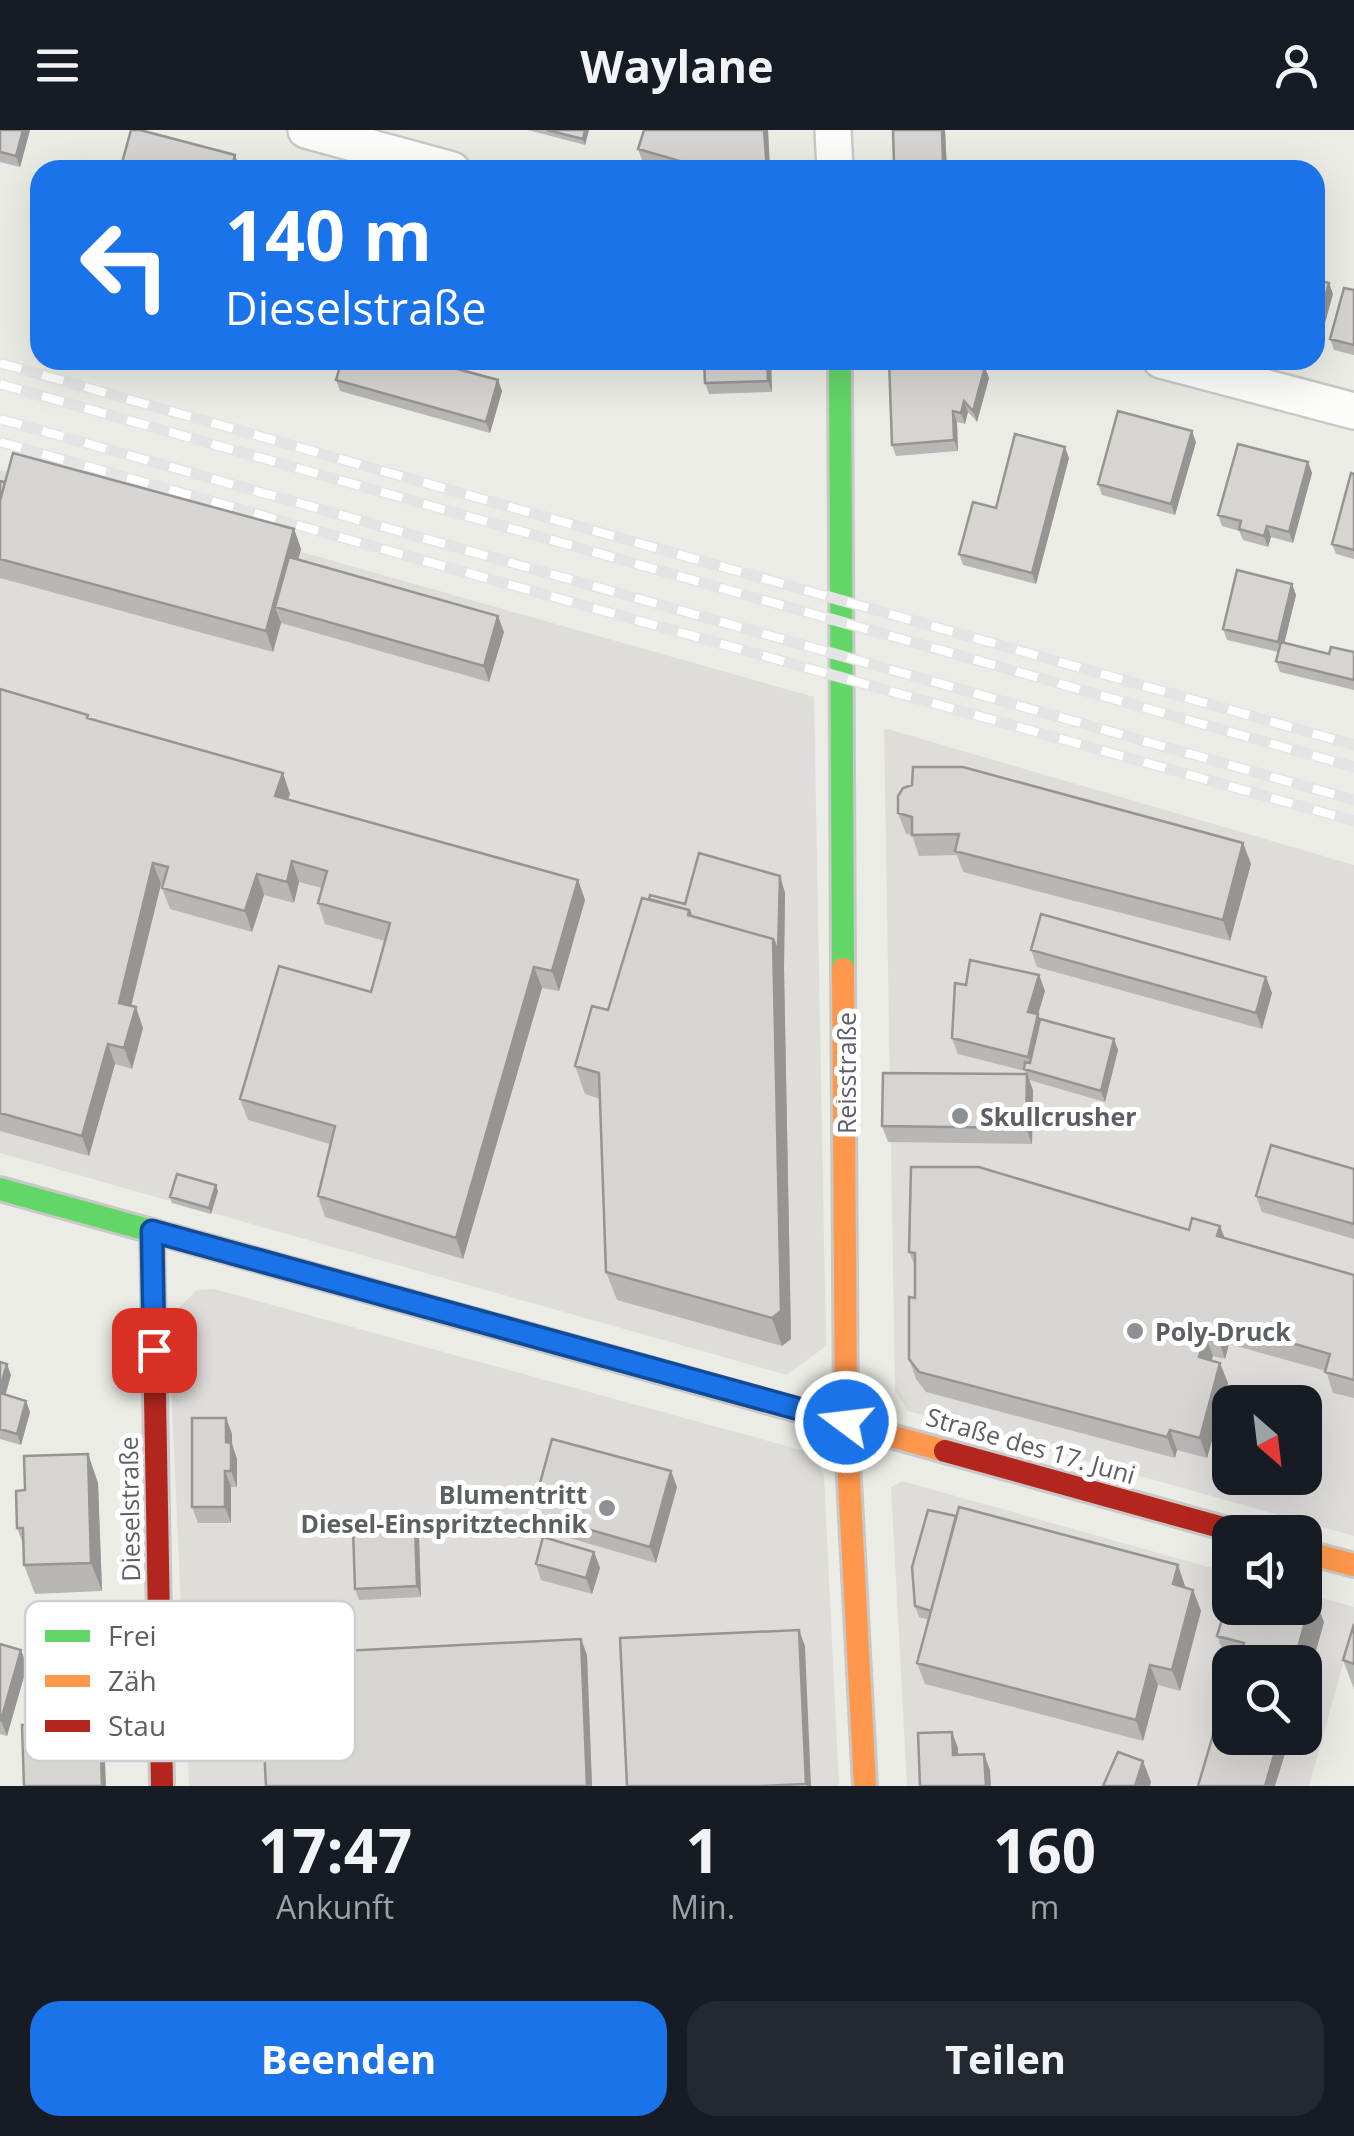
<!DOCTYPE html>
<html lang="de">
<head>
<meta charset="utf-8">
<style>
  body { margin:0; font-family:"Open Sans",sans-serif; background:#242831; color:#f1f3f6; height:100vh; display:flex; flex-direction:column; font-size:38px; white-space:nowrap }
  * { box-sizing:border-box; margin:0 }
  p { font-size:32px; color:#9ea1a6 }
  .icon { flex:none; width:55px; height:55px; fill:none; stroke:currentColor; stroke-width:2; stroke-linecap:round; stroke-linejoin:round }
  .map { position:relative; height:1656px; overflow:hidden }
  .side { display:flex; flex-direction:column; background:#171b24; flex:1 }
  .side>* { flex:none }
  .top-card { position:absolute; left:30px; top:30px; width:1295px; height:210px; border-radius:30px; box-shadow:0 10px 40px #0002; background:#1a73e8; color:#fff; overflow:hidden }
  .needle { width:65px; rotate:152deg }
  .buttons { position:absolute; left:1212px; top:1255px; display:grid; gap:20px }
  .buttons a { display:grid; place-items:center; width:110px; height:110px; border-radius:20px; background:#171b24; box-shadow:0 10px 40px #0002; font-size:50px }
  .pin { position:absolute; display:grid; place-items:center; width:85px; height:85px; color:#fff; margin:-42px; border-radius:20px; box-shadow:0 5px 15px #0006 }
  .me { position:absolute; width:110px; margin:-55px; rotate:285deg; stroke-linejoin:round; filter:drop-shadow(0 0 8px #0008) }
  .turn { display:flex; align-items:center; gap:35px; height:210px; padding:0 30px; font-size:45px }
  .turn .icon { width:130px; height:130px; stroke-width:2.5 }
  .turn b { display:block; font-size:70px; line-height:85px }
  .eta { display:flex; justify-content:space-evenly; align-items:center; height:170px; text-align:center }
  .eta b { font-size:60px; font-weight:700; line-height:70px }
  .primary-button { display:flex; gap:20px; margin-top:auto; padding:20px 30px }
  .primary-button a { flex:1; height:115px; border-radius:30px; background:#1a73e8; color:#fff; font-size:40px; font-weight:700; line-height:115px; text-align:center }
  .primary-button a+a { background:#242831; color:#f1f3f6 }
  header { display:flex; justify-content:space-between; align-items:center; height:130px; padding:0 30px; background:#171b24; font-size:45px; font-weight:700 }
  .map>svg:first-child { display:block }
  .industrial { fill:#dfddda; fill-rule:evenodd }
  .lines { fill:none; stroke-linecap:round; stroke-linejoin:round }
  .street-casing { stroke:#c9c9c7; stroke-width:40 }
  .fast-casing { stroke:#c8c9c7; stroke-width:28 }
  .slow-casing { stroke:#c8c9c7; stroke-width:28 }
  .jam-casing { stroke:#c8c9c7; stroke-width:28 }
  .street { stroke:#fcfcfb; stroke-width:35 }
  .fast { stroke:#63d668; stroke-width:22 }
  .slow { stroke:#ff974d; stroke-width:22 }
  .jam { stroke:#b3261e; stroke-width:22 }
  .rail-casing { stroke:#e3e4e3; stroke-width:11 }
  .rail { stroke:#fff; stroke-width:8; stroke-dasharray:22; stroke-linecap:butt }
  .wall { fill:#b8b7b5 }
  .shaded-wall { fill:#969593 }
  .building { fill:#d6d5d2; stroke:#969593; stroke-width:2.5 }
  .route-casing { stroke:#114b97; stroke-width:25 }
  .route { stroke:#1a73e8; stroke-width:18 }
  .poi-dot { fill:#8e9192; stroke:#fff; stroke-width:4 }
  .labels { text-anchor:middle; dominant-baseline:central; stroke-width:10; stroke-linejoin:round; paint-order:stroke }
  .street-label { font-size:25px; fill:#5c6065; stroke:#fff }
  .poi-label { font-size:25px; font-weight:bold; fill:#5c6065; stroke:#fff; text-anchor:start }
  .key { fill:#fff; stroke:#cecfd1; stroke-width:2.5 }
  .key-label { font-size:28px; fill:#5c6065 }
</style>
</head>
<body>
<header><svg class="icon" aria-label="menu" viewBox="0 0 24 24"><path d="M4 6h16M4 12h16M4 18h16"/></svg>Waylane<svg class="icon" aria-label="person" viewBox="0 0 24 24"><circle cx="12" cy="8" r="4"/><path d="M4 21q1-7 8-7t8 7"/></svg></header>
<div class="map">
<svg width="1354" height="1656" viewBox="0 0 1354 1656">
  <rect width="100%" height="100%" fill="#ecece7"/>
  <path class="industrial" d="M0,340l26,4 788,223 12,649 -39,29 -787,-222z
    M884,598l470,137v671l-446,-125 -13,-20zM1230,1272h75v76h-75z
    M214,1159l598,164 12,22 15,311h-650l-21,-468 29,-28z
    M902,1351l328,92v35h75v-15l49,14v18l-45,161h-402l-16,-299zM1230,1532h75v76h-75z"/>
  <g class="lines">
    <g class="street-casing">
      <path id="street" d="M306,0l146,40
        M833,0l2,40
        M1161,230l193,51"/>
    </g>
    <g class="fast-casing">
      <path id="fast" d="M840,230l3,609
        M0,1059l369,102"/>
    </g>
    <g class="slow-casing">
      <path id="slow" d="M843,839l3,453 19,364
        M369,1161l576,160
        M1305,1422l49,13"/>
    </g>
    <g class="jam-casing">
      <path id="jam" d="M152,1101l10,555
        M945,1321l293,81"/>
    </g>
    <use href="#street" class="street"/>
    <use href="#fast" class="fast"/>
    <use href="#slow" class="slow"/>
    <use href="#jam" class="jam"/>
    <g class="rail-casing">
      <path id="rail" d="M0,233l1354,382
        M0,254l1354,383
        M0,289l1354,381
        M0,312l1354,379"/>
    </g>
    <use href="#rail" class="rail"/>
  </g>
  <path class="wall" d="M0,0h30l-10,37 -20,-5z
    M528,0h61l-4,15z
    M768,0l2,40h-92l-36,-10 -4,-11z
    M945,0l2,40h-52l-1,-5z
    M1354,160v65l-20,-5 -4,-11z
    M692,230h79l1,32 -63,2 -4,-11 -1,-18 -1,-2z
    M989,248l-12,44 -9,-10 -3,12 -8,-2 1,29 -62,5 -4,-11z
    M336,250h162l4,11 -12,42 -150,-42z
    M1196,312l-21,73 -73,-20 -4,-11z
    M1069,328l-33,126 -73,-19 -4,-11 37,-46z
    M1308,332l4,11 -19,70 -22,-6 -3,10 -25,-7 -4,-9 -17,-5 -4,-11z
    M1354,344v85l-18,-5 -4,-10z
    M0,351l294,48 7,20 -3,11 206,72 -15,50 -208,-59 -8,29 -273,-74z
    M1292,454l4,11 -12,48 45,11 25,-2v38l-74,-18 -4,-11 2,-9 -51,-12 -4,-11z
    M0,559l89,30 201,75 -2,5 290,81 7,20 -26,91 -17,-3 -79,271 -138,-42 -7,-21 12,-52 -82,-24 -8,-21 131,-107 14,-51 -60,-17 -7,-21 4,-15 -23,-6 -5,21 -30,-8 -12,37 -82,-23 -8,-21 1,-4h-2l-30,122 12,22 -11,41 -17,-5 -26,92 -89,-25z
    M898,683l345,30 8,21 -21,77 -267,-69 -6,-17 -38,1 -7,-21 -6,-1z
    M780,746l5,17 -1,75 7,371 -9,7 -165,-46 -11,-28 -6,-173 -15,-5 -10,-28 33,-56z
    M1031,820l235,27 6,16 -10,36 -225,-62z
    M1039,845l6,16 -7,23 2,5 74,20 4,11 -13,52 -76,-22 4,10 -1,54 -144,-2 -6,-16 144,-52 -1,-3 -67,-17 -6,-16 14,-53z
    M1354,1039v70l-92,-27 -6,-16z
    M218,1061l-7,23 -39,-11 -2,-6z
    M1189,1100l165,45v123l-21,-5 -7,-22 -97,-27 -4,15 -12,-3 -2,4 17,23 -21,75 -30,-8 -2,8 -249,-66 -10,-13 -7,-20 6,-61v-32l-6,-14z
    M0,1232l11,13 -6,20 21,6 4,11 -9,33 -21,-6z
    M226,1288l6,16v10l5,15v28h-6v36h-33l-6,-16z
    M88,1324l10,29 4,108 -67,3 -11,-29v-18l-7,-19 8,-38z
    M671,1341l6,16 -21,76 -118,-34 -6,-16z
    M419,1406l2,61 -62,3 -4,-11z
    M594,1422l6,16 -8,26 -51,-14 -5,-16z
    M1185,1456v2l8,2 8,21 -21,80 -22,-6 -15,56 -218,-57 -8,-21 12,-43 -10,-3 -4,-11z
    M1324,1492l-18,64 -1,-24h-75v3l-2,-1 -11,-28z
    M1354,1494v65l-11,-29z
    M581,1509l6,16 5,131h-326l-2,-42 -53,3 -6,-16z
    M0,1514l21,6 6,16 -20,70 -7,-2z"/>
  <path class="shaded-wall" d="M23,0h7l-10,37 -4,-11z
    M585,0h4l-4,15 -2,-6z
    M764,0h4l2,40h-3z
    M942,0h3l2,40 -4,-7z
    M235,25l4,11 -1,4h-7z
    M1329,153l4,11 -14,51 -4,-12z
    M767,230h4l1,32 -4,-11z
    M985,237l4,11 -12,44 -4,-11z
    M498,250l4,11 -12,42 -4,-11z
    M964,271l4,11 -3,12 -4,-11z
    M953,281l4,11 1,29 -4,-11z
    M1192,301l4,11 -21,73 -4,-11z
    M1065,317l4,11 -33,126 -4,-11z
    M1308,332l4,11 -19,70 -4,-11z
    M1267,396l4,11 -3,10 -4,-11z
    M294,399l7,20 -16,61 -10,-3 6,16 -8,29 -7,-21z
    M1292,454l4,11 -14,58 -4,-11z
    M498,486l6,16 -15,50 -5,-16z
    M283,643l7,21 -8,22 -7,-20z
    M1243,713l8,21 -21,77 -7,-21z
    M292,731l7,21 -5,21 -7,-21z
    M153,733l8,21 -34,139 -8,-20z
    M257,744l7,21 -12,37 -7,-21z
    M780,746l5,17 -1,75 7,371 -9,7 -10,-28 1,-379z
    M578,750l7,20 -26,91 -7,-20z
    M534,837l8,21 -79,271 -7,-21z
    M1039,845l6,16 -11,37 -6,-16z
    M1266,847l6,16 -10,36 -6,-16z
    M136,877l7,21 -11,41 -8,-21z
    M1038,884l6,16 -10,44 -6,-17z
    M1114,909l4,11 -13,52 -4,-11z
    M108,914l7,20 -26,92 -7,-20z
    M1027,944l6,16 -1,54 -6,-16z
    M216,1055l2,6 -7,23 -2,-6z
    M1220,1096l8,20 -11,-10z
    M1222,1193l7,21 -4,15 -7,-21z
    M1205,1205l8,21 -6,22 -8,-21z
    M1220,1233l8,20 -21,75 -7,-20z
    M7,1234l4,11 -8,29 -3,-8v-8z
    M26,1271l4,11 -9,33 -4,-11z
    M226,1288l6,16v10l5,15v28l-6,-16 -5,-29z
    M1170,1300l7,20 -2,8 -8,-21z
    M88,1324l10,29 4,108 -11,-28z
    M225,1341l6,16v36l-6,-16z
    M671,1341l6,16 -21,76 -6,-16z
    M415,1395l4,11 2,61 -4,-11z
    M594,1422l6,16 -8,26 -6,-16z
    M1178,1435l7,21 -5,19 -7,-21z
    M1193,1460l8,21 -21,80 -8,-21z
    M1313,1464l11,28 -18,64 -1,-24h-8l-2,-4z
    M799,1500l6,16 6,140h-4l-1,-2z
    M581,1509l6,16 5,131h-5z
    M21,1520l6,16 -20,70 -6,-16z
    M1150,1535l8,20 -15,56 -7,-21z
    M100,1593l4,11 2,52h-4z
    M952,1602l6,16v23l-5,-16z
    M1279,1608h11l-15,48h-10z
    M984,1624l6,16 1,16h-5z
    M1143,1631l8,21 -1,4h-15z"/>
  <path class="building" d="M0,0h23l-7,26 -16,-4z
    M131,0h9l95,25 -4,15h-111z
    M547,0h38l-2,9z
    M644,0h120l3,40h-56l-73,-21z
    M893,0h49l1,33 -49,2z
    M1315,149l14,4 -14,50z
    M1344,158l10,2v55l-24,-6z
    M342,230h82l74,20 -12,42 -150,-42z
    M704,230h63l1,21 -63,2z
    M889,230h73l23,7 -12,44 -9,-10 -3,12 -8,-2 1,29 -62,5z
    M1118,281l74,20 -21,73 -73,-20z
    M1015,304l50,13 -33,126 -73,-19 14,-52 23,6z
    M1238,314l70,18 -19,70 -22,-6 -3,10 -25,-7 2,-8 -23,-6z
    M13,323l281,76 -28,102 -266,-72v-58z
    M1351,343l3,1v76l-22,-6z
    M0,351l5,1 -5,19z
    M289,427l209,59 -14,50 -209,-59z
    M1237,440l55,14 -14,58 -55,-13z
    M1281,512l48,12 2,-7 23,5v28l-78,-19z
    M0,559l88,26 -1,3 196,55 -8,23 303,84 -26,91 -18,-4 -78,271 -138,-42 17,-70 -95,-27 39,-133 92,26 19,-69 -72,-20 9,-32 -35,-10 -5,21 -30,-8 -12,37 -83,-23 6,-21 -15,-4 -34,140 17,4 -12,41 -16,-4 -26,92 -82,-23z
    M913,637h50l280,76 -20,77 -268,-69 4,-17 -47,1v-18l-14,-4v-17l5,-8 9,-3z
    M699,723l81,23 -2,76 -5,-13 -82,-23 -2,-6 -40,-11 1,-4 35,9z
    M642,768l47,12 -1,5 85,24 8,372 -9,7 -166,-46 -7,-199 -24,-7 17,-60 16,4z
    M1041,784l225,63 -10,36 -225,-63z
    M970,830l69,15 -11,37 10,2 -10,43 -76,-19 3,-55 11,2z
    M1040,889l74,20 -13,52 -77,-22 1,-7 5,1z
    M883,943l144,1 -1,54 -144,-2z
    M1271,1015l83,24v55l-98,-28z
    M911,1037h68l210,63 3,-12 28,8 -3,10 137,39v105l-29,-8 5,-18 -108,-31 -4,15 -13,-3 -6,22 21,6 -20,75 -30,-8 -3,7 -248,-65 -10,-13v-62l6,1v-45l-6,-1z
    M177,1044l39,11 -7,23 -39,-11z
    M0,1232l7,2 -7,24z
    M0,1263l26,8 -9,33 -17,-5z
    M192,1288h34v24l5,1v28h-6v36h-33z
    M552,1309l119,32 -21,76 -118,-34z
    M88,1324l3,109 -67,2 -1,-37h-6l-1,-37 9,-1 -1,-34z
    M959,1377l219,58 -5,19 20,6 -21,80 -22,-5 -14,55 -219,-57z
    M928,1380l28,6 -25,95 -16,-5 -3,-39z
    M415,1395l2,61 -62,3 -2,-61z
    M543,1407l51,15 -8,26 -50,-14z
    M1305,1461l8,3 -18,64 -14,-4 -2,8h-11l-27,-7 3,-12 -27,-7 13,-44v16h75z
    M1354,1494v40l-11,-4z
    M799,1500l7,154 -46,2h-133l-7,-148z
    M581,1509l6,147h-321l-3,-58 -58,3 -3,-73z
    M0,1514l21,6 -20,70h-1z
    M100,1593l2,63h-78l-2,-61z
    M1216,1595l14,5v8h49l-14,48h-67z
    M952,1602l1,23 31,-1 2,32h-66l-2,-53z
    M1118,1622l25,9 -8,25h-32z"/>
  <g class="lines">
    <g class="route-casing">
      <path id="route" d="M154,1220l-2,-119 694,191"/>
    </g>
    <use href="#route" class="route"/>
  </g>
  <g class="poi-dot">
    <circle cx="960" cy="986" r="10"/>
    <circle cx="1135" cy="1201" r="10"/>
    <circle cx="607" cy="1378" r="10"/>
  </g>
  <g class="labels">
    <g class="street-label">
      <text transform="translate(846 943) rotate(-90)">Reisstraße</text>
      <text transform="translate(1031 1315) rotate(16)">Straße des 17. Juni</text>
      <text transform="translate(129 1379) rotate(-91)">Dieselstraße</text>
    </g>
    <g class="poi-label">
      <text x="980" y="986">Skullcrusher</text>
      <text x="1155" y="1201">Poly-Druck</text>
      <text x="587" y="1364" text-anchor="end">Blumentritt<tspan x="587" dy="29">Diesel-Einspritztechnik</tspan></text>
    </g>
  </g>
  <rect x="25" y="1471" width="330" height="160" rx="15" class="key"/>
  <rect x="45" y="1500" width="45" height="12" fill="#63d668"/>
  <rect x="45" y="1545" width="45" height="12" fill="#ff974d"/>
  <rect x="45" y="1590" width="45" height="12" fill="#b3261e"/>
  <g class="key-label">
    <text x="108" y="1516">Frei</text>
    <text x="108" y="1561">Zäh</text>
    <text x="108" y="1606">Stau</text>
  </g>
</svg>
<div class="buttons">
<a><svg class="needle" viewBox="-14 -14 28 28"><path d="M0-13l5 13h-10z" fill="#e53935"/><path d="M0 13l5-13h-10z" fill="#9ea1a6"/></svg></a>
<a><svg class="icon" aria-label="sound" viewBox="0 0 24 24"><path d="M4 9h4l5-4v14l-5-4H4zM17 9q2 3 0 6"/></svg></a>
<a><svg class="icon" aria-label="search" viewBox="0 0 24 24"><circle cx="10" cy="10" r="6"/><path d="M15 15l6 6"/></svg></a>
</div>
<div class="pin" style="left:154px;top:1220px;background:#d93025"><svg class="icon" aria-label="arrive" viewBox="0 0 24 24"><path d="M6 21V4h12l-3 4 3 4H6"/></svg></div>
<svg class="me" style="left:846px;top:1292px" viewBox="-20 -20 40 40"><circle r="17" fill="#1a73e8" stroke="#fff" stroke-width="3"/><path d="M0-11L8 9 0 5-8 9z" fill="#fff"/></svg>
<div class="top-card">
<div class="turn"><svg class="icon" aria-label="left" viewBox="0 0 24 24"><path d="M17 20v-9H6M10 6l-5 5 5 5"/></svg><div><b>140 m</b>Dieselstraße</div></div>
</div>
</div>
<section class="side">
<div class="eta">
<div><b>17:47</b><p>Ankunft</p></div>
<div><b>1</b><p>Min.</p></div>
<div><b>160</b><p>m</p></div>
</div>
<div class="primary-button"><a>Beenden</a><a>Teilen</a></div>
</section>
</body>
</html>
